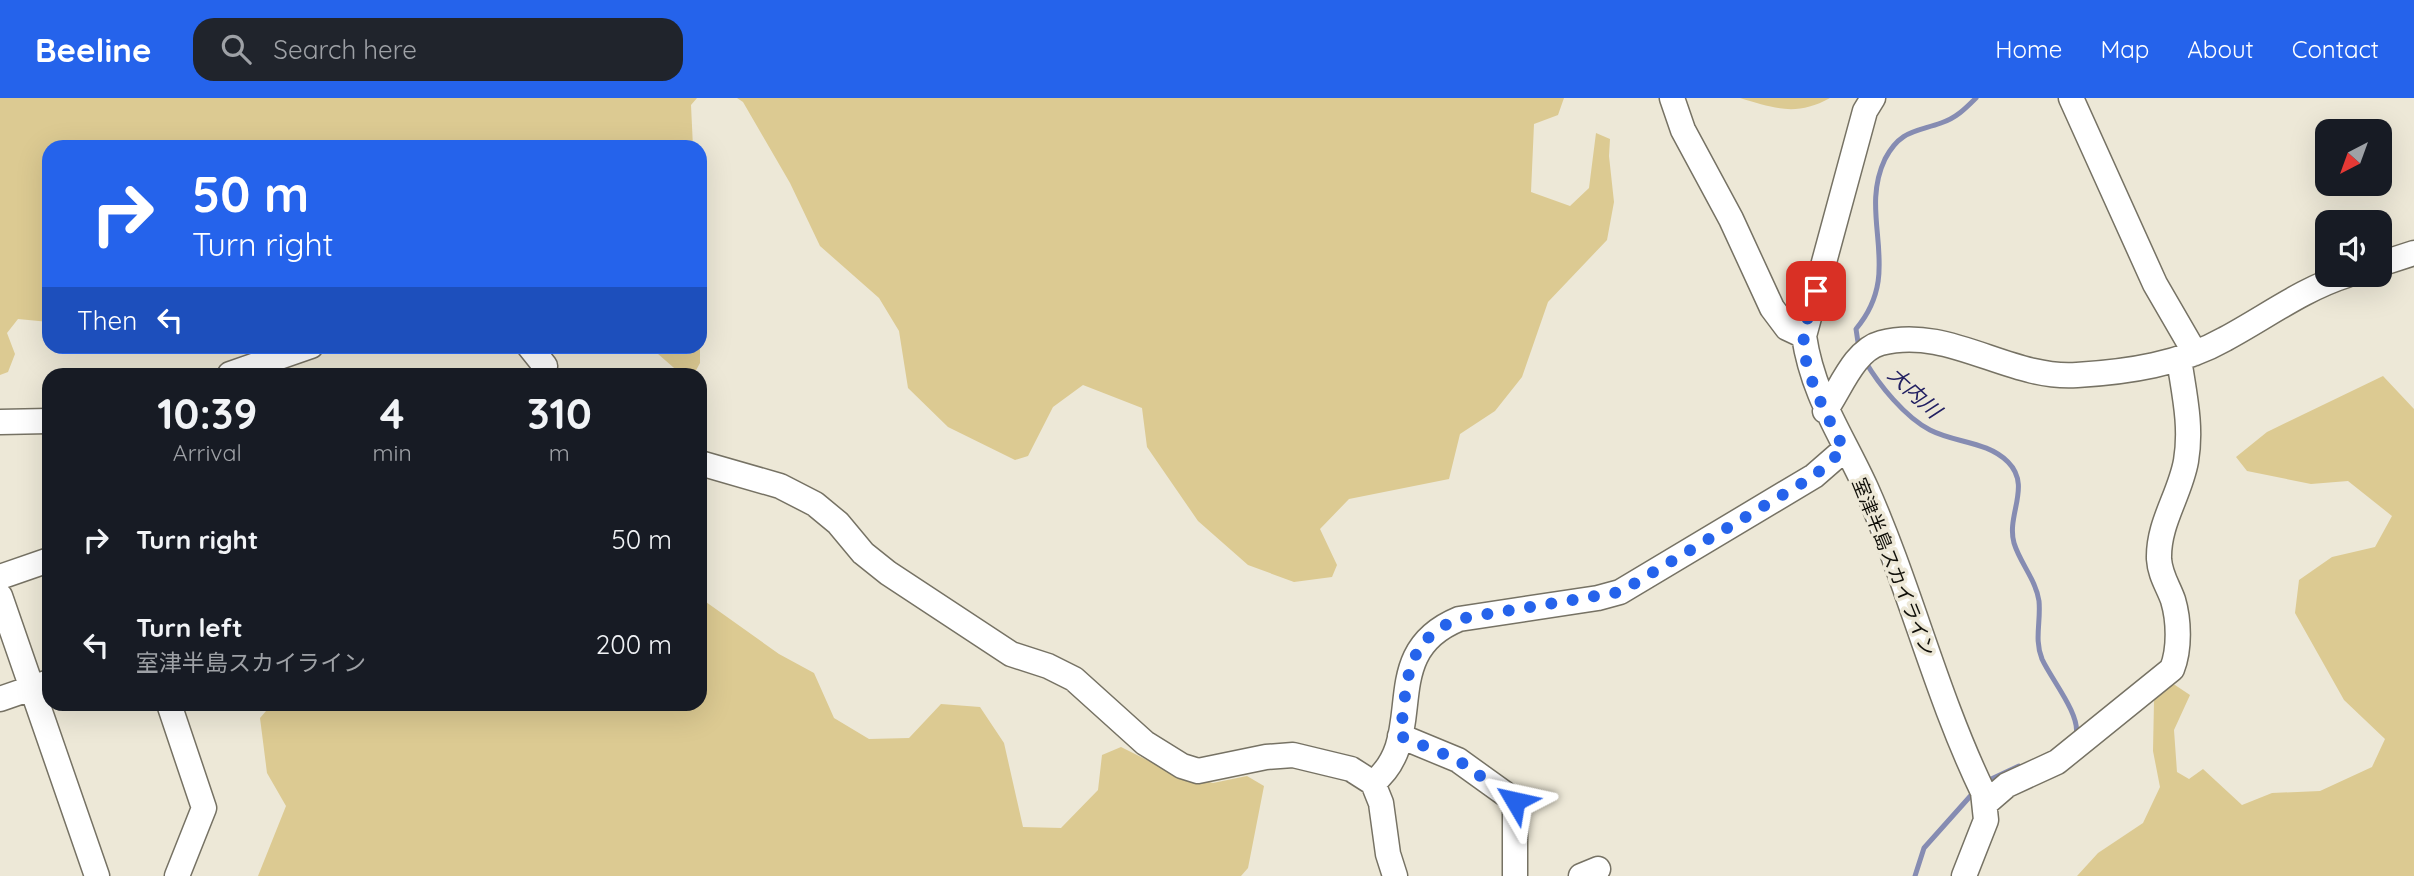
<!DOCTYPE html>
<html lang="en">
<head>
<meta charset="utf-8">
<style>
  body { margin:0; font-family:Quicksand,"Noto Sans JP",sans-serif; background:#20242c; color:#f1f3f6; height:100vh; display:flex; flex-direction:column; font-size:26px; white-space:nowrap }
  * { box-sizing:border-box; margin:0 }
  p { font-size:23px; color:#9ea1a6 }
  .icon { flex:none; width:38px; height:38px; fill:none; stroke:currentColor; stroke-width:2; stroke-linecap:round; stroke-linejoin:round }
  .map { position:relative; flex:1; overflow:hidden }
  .sheet { position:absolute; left:42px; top:270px; width:665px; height:343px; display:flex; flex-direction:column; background:#171b24; border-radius:21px; box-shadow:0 7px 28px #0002 }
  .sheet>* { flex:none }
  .hud { position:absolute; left:42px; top:42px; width:665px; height:214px; border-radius:21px; box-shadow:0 7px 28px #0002; background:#2563eb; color:#fff; overflow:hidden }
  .needle { width:46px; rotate:221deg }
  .fabs { position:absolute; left:2315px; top:21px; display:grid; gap:14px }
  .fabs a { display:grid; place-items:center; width:77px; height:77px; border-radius:14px; background:#171b24; box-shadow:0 7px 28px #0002; font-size:35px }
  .pin { position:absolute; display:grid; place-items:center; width:60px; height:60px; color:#fff; margin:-30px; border-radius:14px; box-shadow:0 4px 10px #0006 }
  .me { position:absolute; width:77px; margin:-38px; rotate:306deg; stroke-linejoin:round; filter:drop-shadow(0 0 5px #0008) }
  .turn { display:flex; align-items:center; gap:24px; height:147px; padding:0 35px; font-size:32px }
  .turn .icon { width:91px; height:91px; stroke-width:2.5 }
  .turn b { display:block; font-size:49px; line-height:60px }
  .then { display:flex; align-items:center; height:66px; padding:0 35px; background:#0003; gap:14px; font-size:26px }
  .eta { display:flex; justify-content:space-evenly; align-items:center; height:119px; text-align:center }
  .eta b { font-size:42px; font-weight:700; line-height:49px }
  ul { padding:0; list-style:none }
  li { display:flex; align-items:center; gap:21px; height:105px; padding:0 35px }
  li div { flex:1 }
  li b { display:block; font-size:26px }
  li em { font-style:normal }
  header { display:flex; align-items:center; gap:42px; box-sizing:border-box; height:98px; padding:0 35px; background:#2563eb; color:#fff }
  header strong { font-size:33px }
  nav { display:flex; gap:38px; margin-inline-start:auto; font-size:24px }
  .search { width:490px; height:63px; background:#20242c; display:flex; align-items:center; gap:18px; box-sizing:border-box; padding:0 24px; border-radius:21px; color:#9ea1a6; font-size:26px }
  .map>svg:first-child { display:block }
  .green { fill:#dcca92 }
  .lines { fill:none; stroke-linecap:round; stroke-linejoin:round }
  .stream { stroke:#868cb2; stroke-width:5 }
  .minor-casing { stroke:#767264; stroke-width:27 }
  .minor { stroke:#fff; stroke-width:24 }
  .route { stroke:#2563eb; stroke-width:12; stroke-dasharray:0 21.6 }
  .labels { text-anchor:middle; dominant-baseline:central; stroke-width:7; stroke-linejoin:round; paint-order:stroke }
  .street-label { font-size:19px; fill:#100f09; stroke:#ede8d7 }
  .water-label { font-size:21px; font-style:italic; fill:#222062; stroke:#ede8d7 }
</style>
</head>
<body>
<header>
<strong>Beeline</strong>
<div class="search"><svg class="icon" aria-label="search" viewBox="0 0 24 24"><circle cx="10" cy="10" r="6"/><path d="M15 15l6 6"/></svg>Search here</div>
<nav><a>Home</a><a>Map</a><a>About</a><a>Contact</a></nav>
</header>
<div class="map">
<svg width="2414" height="778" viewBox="0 0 2414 778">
  <rect width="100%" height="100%" fill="#ede8d7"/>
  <path class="green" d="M0,0h697l-6,7 2,42h-644v175l-31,-3 -11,14 8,21 -7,18 -8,3z
    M737,0h827l-6,17 -24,9 -3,68 39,14 19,-18 7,-55 14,6 -1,17 5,46 -7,38 -59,62 -26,75 -27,34 -35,23 -11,45 -100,20 -29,30 17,36 -5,12 -38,5 -46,-17 -50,-44 -51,-74 -5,-39 -59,-23 -30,22 -25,49 -13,4 -67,-33 -40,-39 -9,-57 -20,-33 -59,-52 -30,-63 -47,-81z
    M1740,0h90c-34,19 -56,10 -90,0z
    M650,249h50v16l-6,11h-13z
    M2383,278l31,33v467h-337l21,-23 45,-30 17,-36 -7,-36 1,-50 15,-20 21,14 -16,35 3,42 12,7 14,-10 39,36 30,-12 48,-2 52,-24 13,-28 -41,-39 -49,-87 4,-33 33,-23 43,-10 17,-31 -44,-35 -37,3 -64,-13 -11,-14 31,-25z
    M700,503l6,1 73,52 35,19 20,45 35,21 40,-1 32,-34 39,3 24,36 19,84 38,1 37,-38 4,-35 19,-8 52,26 40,10 34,-7 17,10 -16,82 -7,8h-983l28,-70 -19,-33 -7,-55 12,-14h428z"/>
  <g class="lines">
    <path class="stream" d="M1859,251l-3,-20c49,-58 1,-111 29,-170 15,-29 31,-27 56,-36 15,-5 24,-14 35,-25
      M1865,263c14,24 40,56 65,69 25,13 57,11 78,32 24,24 -2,53 6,81 6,20 22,37 25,58 2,21 -5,38 3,58 9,20 39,56 34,76
      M1987,683l32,-15
      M1915,778l9,-28 50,-56"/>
    <g class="minor-casing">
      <path id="minor" d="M1672,0l11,32 48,89 41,89 15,20 17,8
        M1873,0l-8,13 -61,225c9,60 38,99 62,152 44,99 70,207 117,304l3,28 -22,56
        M2071,0l84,186 40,69
        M2380,166l34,-11
        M529,248l16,20 -2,8
        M230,276l81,-28
        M1825,313c15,-21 29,-61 56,-68 67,-18 129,37 196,32 51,-3 104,-11 148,-36 41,-22 78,-50 122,-64
        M0,324l49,-1
        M700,365l80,23 35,18 23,19 25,30 25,20 123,81 37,12 26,13 71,64 37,23 16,5 68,-14 27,-2 58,14 22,14 8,20 7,51 7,22
        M0,479l49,-17
        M0,498l97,280
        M0,601l49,-17
        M169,606l35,104 -27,68
        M1400,638l58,24 57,41v75
        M1373,685c58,-47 1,-129 86,-164l139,-21 22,-6 194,-116 31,-27
        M1985,706l22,-19 50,-23 115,-93c8,-20 7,-49 1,-69 -5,-14 -13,-25 -14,-41 -1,-36 21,-64 27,-98 6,-35 -2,-68 -7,-102
        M1581,778l17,-7"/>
    </g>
    <use href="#minor" class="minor"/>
  </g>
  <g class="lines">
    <path class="route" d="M1515,703l-57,-41 -58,-24c8,-52 2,-94 58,-117l162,-27 194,-116 30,-27c-15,-30 -44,-80 -40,-115 2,-14 8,-29 12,-43"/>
  </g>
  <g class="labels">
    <g class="street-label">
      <text transform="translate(1894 469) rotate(68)">室津半島スカイライン</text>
    </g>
    <g class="water-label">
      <text transform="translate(1915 294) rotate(43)">大内川</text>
    </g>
  </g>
</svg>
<div class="fabs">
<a><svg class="needle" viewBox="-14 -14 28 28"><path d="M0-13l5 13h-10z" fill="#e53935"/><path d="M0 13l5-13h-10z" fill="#9ea1a6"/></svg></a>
<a><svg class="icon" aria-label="sound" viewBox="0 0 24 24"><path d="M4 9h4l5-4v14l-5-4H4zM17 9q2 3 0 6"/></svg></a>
</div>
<div class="pin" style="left:1816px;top:193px;background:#d93025"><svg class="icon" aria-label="arrive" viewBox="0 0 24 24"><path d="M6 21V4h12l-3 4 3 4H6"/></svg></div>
<svg class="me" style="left:1515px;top:703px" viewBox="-20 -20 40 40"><path d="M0-17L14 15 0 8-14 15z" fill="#2563eb" stroke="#fff" stroke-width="4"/></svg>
<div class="hud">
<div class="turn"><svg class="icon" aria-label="right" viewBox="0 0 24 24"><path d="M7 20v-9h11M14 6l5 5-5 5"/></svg><div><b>50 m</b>Turn right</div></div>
<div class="then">Then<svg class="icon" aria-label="left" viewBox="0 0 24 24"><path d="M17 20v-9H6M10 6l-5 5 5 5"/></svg></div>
</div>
<section class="sheet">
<div class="eta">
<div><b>10:39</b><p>Arrival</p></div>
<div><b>4</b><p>min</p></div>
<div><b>310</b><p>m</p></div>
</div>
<ul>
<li><svg class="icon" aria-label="right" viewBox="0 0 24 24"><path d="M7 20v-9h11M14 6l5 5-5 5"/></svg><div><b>Turn right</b></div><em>50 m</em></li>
<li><svg class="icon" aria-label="left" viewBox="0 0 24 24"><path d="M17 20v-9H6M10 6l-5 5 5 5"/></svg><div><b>Turn left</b><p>室津半島スカイライン</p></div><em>200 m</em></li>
</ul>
</section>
</div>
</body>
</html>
